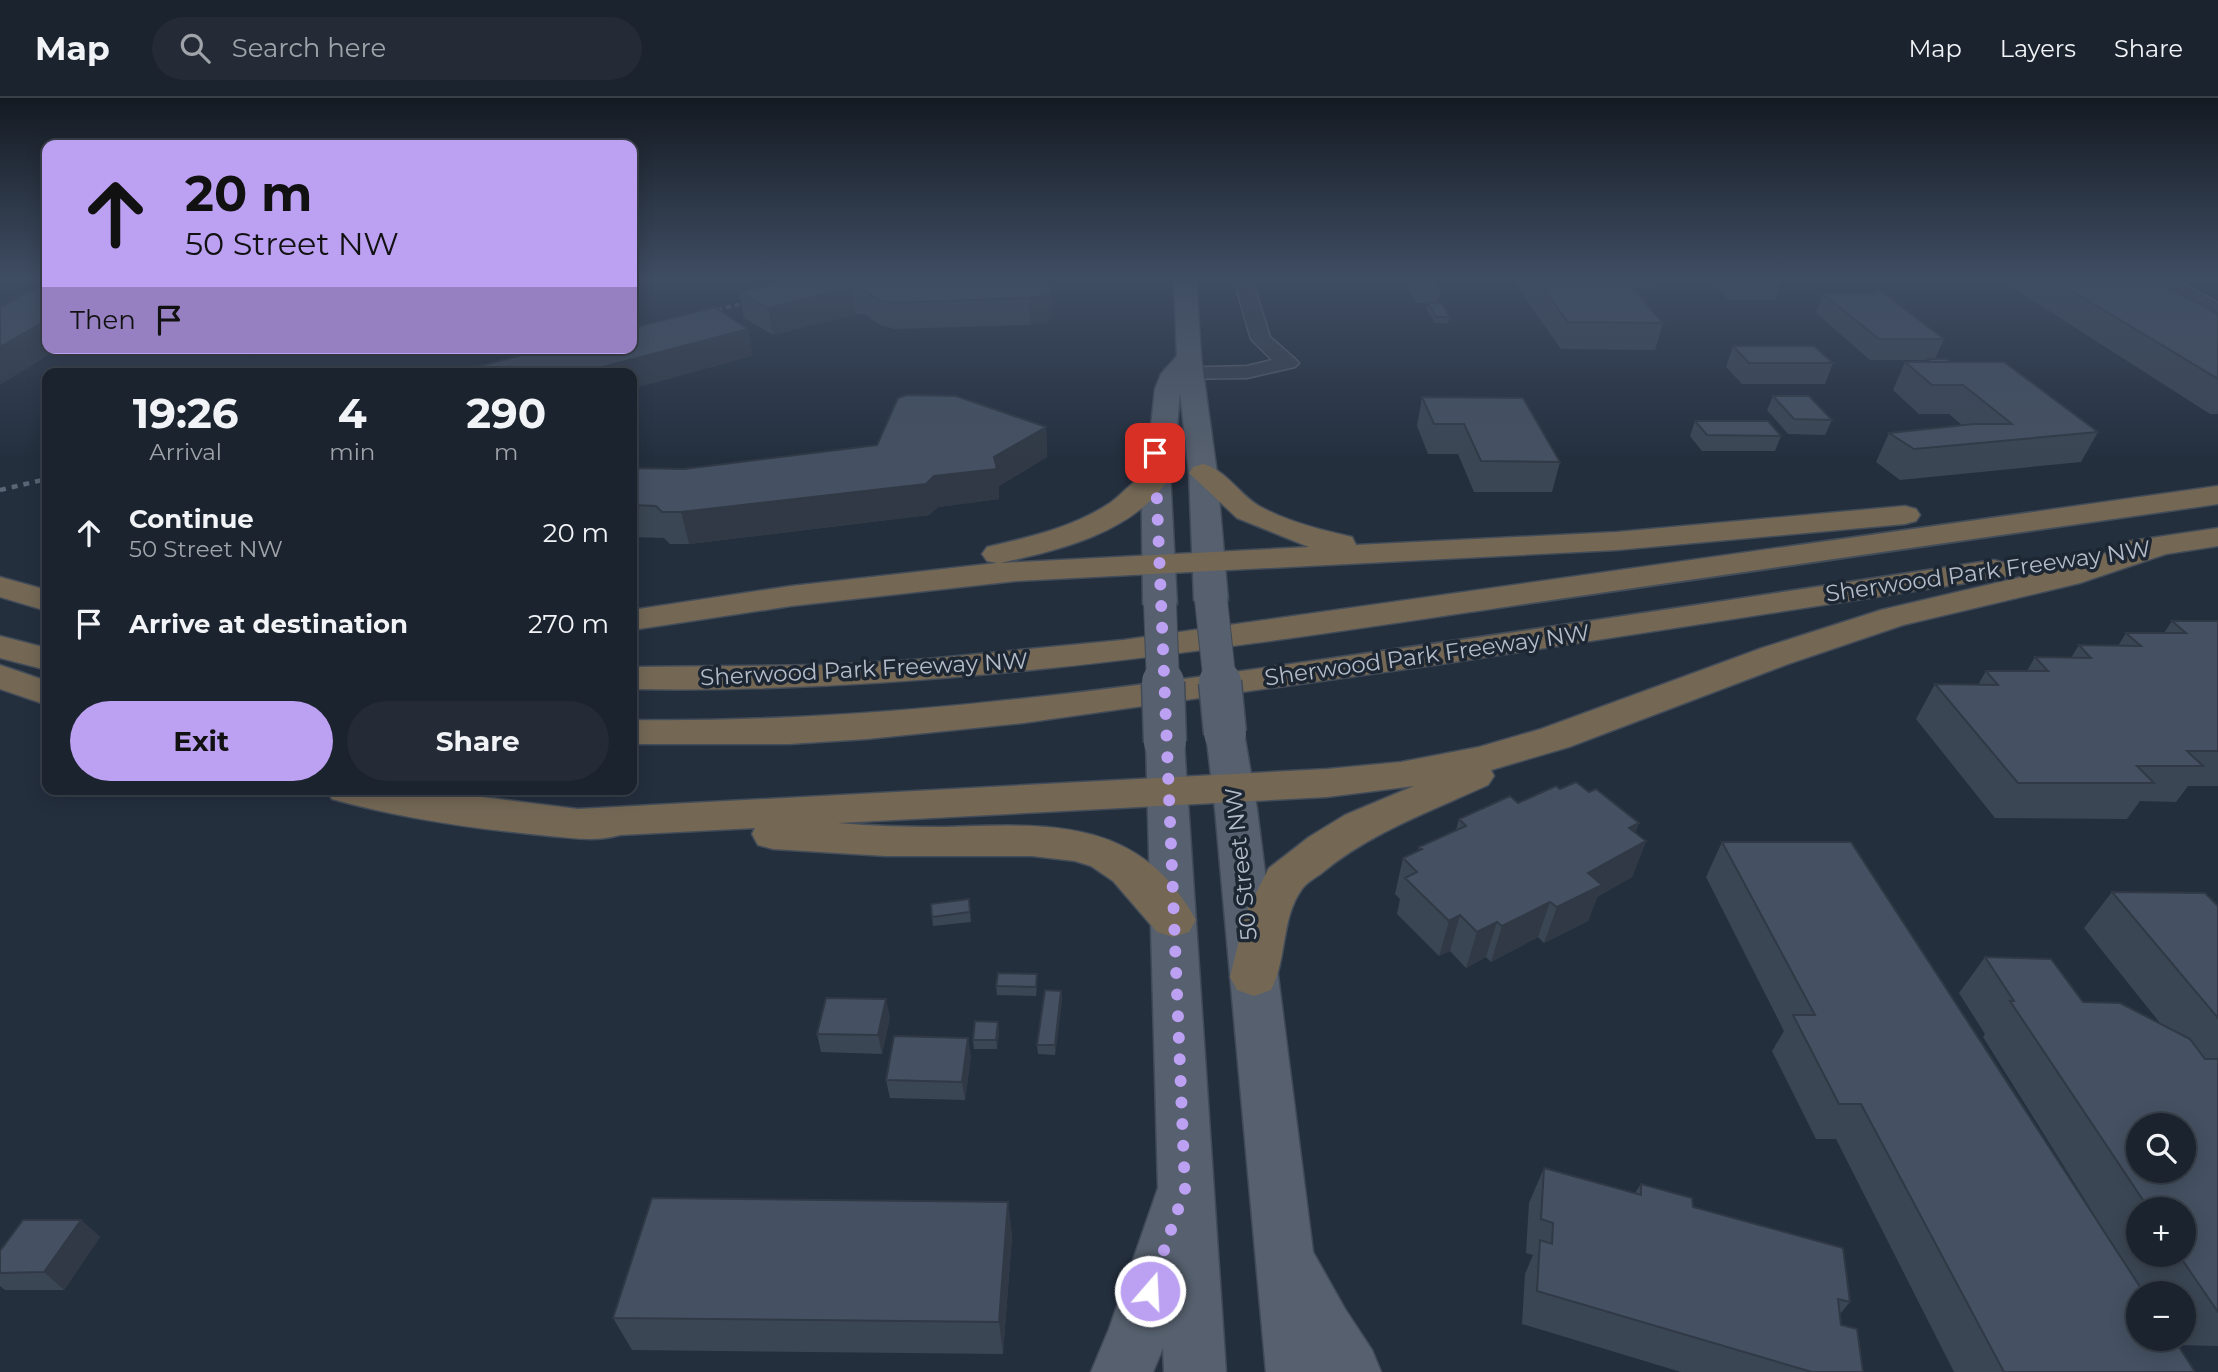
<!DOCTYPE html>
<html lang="en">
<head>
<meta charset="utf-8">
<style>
  body { margin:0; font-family:Montserrat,sans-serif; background:#242b36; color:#f1f3f6; height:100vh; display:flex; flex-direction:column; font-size:26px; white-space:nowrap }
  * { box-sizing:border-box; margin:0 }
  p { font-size:23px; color:#a0a4aa }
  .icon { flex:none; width:38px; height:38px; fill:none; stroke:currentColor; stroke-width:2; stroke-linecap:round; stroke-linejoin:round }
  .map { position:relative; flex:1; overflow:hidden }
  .sheet { position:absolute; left:42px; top:270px; width:595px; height:427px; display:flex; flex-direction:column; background:#1b232e; border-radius:14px; box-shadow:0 4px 18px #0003,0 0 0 2px #39404a }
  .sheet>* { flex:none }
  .banner { position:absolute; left:42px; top:42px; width:595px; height:214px; border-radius:14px; box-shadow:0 4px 18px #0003,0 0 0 2px #39404a; background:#bca0f2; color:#111; overflow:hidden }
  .controls { position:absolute; left:2126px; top:1015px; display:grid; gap:14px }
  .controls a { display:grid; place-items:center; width:70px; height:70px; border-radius:50%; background:#1b232e; box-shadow:0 4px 18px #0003,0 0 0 2px #39404a; font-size:35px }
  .pin { position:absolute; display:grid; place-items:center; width:60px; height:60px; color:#fff; margin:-30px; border-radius:14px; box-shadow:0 4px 10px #0006 }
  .me { position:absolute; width:77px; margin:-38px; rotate:19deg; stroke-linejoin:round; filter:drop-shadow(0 0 5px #0008) }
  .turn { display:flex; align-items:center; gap:24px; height:147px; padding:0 28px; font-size:32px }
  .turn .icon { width:91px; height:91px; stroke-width:2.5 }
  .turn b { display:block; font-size:49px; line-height:60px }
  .then { display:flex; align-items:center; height:66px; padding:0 28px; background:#0003; gap:14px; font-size:26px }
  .eta { display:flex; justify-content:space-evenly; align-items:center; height:119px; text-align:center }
  .eta b { font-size:42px; font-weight:700; line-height:49px }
  .button { display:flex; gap:14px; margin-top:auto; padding:14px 28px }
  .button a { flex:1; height:80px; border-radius:42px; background:#bca0f2; color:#111; font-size:28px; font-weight:700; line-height:80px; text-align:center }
  .button a+a { background:#242b36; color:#f1f3f6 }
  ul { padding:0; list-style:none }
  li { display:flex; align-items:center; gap:21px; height:91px; padding:0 28px }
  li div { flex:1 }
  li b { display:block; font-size:26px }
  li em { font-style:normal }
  header { display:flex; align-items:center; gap:42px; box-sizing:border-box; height:98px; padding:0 35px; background:#1b232e; border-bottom:2px solid #39404a }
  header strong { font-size:33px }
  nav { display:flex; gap:38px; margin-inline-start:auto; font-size:24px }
  .search { width:490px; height:63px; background:#242b36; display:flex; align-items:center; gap:18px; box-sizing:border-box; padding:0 24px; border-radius:38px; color:#a0a4aa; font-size:26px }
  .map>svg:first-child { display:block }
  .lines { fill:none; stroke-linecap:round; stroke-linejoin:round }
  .minor-casing { stroke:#565f6c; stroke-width:3 }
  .major-casing { stroke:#414a57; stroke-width:3 }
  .highway-casing { stroke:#434c59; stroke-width:3 }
  .minor { fill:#38414e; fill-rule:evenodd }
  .major { fill:#56606e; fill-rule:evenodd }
  .highway { fill:#746855; fill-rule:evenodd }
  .rail-far1 { stroke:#5a6575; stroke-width:3.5; stroke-dasharray:4.5 4.5; stroke-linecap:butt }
  .rail { stroke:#5a6575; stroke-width:4.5; stroke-dasharray:6 6; stroke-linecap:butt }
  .major-bridge-far1-casing { stroke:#414a57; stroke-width:34; stroke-linecap:butt }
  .major-bridge-casing { stroke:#414a57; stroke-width:45; stroke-linecap:butt }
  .major-bridge-far1 { stroke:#56606e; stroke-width:32 }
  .major-bridge { stroke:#56606e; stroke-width:42 }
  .wall { fill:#3b4654; fill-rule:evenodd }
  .shaded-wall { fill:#303945 }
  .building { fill:#455162; stroke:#303945; stroke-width:2; fill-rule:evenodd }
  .route { stroke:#bca0f2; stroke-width:12; stroke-dasharray:0 21.6 }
  .labels { text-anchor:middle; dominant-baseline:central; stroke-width:7; stroke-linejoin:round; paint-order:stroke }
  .street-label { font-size:23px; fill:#b4bcc9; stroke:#1d2633 }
</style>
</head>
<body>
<header>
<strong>Map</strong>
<div class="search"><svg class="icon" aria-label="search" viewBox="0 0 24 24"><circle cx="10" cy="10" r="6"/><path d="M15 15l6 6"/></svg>Search here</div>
<nav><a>Map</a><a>Layers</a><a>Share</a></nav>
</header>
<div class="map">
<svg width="2218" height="1274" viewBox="0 0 2218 1274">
  <rect width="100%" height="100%" fill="#242f3e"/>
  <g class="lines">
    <g class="minor-casing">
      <path id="minor" d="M1234,182h18l18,57 25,22 4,4 -4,4 -48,11 -82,1 -3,-5 3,-5 8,-1 74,-2 25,-6 -21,-21z
        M2153,182h23l42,23v14z"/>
    </g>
    <g class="major-casing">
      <path id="major" d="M1174,182h22l5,77 16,116 11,127 -5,7 -12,3 -12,-3 -5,-7 -5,-127 -9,-81 -3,35 -8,26 8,151 -5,7 -12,3 -12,-3 -5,-7 -2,-151 10,-26 4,-38 6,-15 16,-18z
        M1225,623l14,3 5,9 13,76 56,443 32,57 27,41 9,22h-115l-51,-563 -9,-76 5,-9z
        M1165,631l14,4 5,9 42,630h-62l-1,-24 -10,24h-62l18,-43 49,-141 -12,-446 5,-9z"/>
    </g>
    <g class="highway-casing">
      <path id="highway" d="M1203,366c23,6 36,30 56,42 29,16 62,24 93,31l4,8 261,-13 288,-26 11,3 4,6 -4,6 -11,3 -288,26 -601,31 -225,25 -159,24v-20l159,-24 206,-23 -10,-2 -5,-7 5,-7c43,-10 85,-19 123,-44 18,-13 31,-35 54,-29l4,6c-36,53 -109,70 -168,83l309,-16 -72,-29 -48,-45 4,-6z
        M2218,388v18c-252,36 -504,72 -755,109 -276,41 -552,81 -831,76v-22l196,-2 99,-6 196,-19z
        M2218,430v18l-52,8 -86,29 -177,42 -115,39 -219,83 -78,23 3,6 -6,9c-57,26 -116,47 -165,87 -6,5 -16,10 -21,17 -21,28 -15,71 -31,101l-17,6 -17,-6 -7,-13 16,-65 23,-44 40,-31 36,-22 69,-29 -87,11 -489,26c35,3 70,4 106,4 102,-3 195,-11 252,93l-7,12 -16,5 -16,-5 -44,-51 -22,-15 -16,-5 -43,-5h-146l-113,-7 -15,-4 -6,-11 3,-6 -135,7c-23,7 -46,3 -70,1 -73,-7 -147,-17 -218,-37l-6,-10h90l162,20 749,-40 74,-7 78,-15 62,-18 221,-81 119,-38 179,-42 62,-20 4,-6 11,-2z
        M1994,462l11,3 5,7 -5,7 -564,87 -418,59 -156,16 -78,5h-157v-24c226,3 449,-26 673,-58 230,-32 459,-67 689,-102z
        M0,479l47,13v21l-47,-14z
        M0,538l47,12v22l-47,-12z
        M0,567l47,16v24l-47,-16z"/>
    </g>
    <use href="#minor" class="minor"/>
    <use href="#major" class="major"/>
    <use href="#highway" class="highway"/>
    <path class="rail-far1" d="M700,216l61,-15"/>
    <path class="rail" d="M0,392l47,-11"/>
    <g class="major-bridge-far1-casing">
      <path id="major-bridge-far1" d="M1211,502l9,84
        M1160,506l3,80"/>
    </g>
    <g class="major-bridge-casing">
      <path id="major-bridge" d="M1163,584l2,60
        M1220,584l5,51"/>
    </g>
    <use href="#major-bridge-far1" class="major-bridge-far1"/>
    <use href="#major-bridge" class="major-bridge"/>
  </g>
  <path class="wall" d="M1049,182l3,37 -7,6 -15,2 -135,4 -15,-4 -16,-11h-8l-83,21 -29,-17 -5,-26z
    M1408,182h27l6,10 -3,13h-22l-9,-16z
    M1512,182h145l-2,9h-21l29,34 -8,27 -94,-1z
    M1709,182h72l1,1 -7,19h-47z
    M2001,182h155l62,34v100h-8z
    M1873,193l71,48 -9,20 16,3 147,70 -17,30 -181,18 -24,-18 13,-29 73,-8 -13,-11h-30l-26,-24 12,-28h21l1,-2h-57l-54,-47 7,-19h49z
    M1428,205l22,14 -2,6h-13l-8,-13z
    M1733,248l100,17 -8,21h-83l-16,-17z
    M1773,298l59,24 -7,15 -37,-1 -21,-24z
    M1422,299l138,65 -8,30h-78l-16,-38h-30l-11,-28z
    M1695,323l86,15 -6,15h-73l-12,-15z
    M1046,329l1,30 -48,29v13l-61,8 -9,8 -240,29h-19l-6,-6 -32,-1v-69l52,1z
    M2172,523h46v165h-30l-12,16 -36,-1 -13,18 -132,-1 -79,-99 19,-35 43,1 8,-14h41l8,-14 36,1 8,-13 39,1 8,-13h38z
    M1560,691l29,3 50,31 -4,10 11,8 -14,36 -35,20 -9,24 -44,22 -6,-6 -47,25 -5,-5 -20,11 -16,-17 -11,5 -42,-42 3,-15 -5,-5 8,-36 15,-7 1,-4 37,-17 3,-11 59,-16z
    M1722,744l420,449 -159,-254 2,-3 -26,-41 26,-36 98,45 77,21 -76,-95 28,-36 106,14v440l-40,-1 17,27h-241l-118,-233h-20l-44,-88 12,-20 -78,-154zM2138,1111h46v46h-46zM2138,1195h46v46h-46z
    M969,801l2,23 -38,4 -1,-9z
    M1037,886l-1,12 -39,-1 -1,-9z
    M1061,893l1,9 -7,55 -17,-1 -1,-9z
    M890,919l-8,37 -61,-2 -4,-18z
    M999,933l-2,18h-23l-1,-9z
    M971,958l-6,44 -75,-2 -4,-18z
    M1544,1070l91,25 6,-9 52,23 157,95 -10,12 1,11 22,47h-182l-159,-48 3,-50 8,-19 -7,-2 3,-50z
    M1008,1104l4,34 -9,118 -371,-4 -19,-32z
    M81,1122l19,17 -36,53h-59l-5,-4v-35z"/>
  <path class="shaded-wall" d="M852,190l4,26 -83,21 -5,-27z
    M1051,193l1,26 -7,6 -15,2 -1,-27z
    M47,222v28h13l-60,37v-38z
    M748,231l5,27 -121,33v-16h-52z
    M1046,329l1,30 -48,29v13l-61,8 -9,8 -240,29 -8,-32 253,-36 60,-19z
    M1639,725l-11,28 18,-10 -14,36 -35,20 -9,24 -44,22 13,-36 72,-79z
    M1550,804l-12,35 -47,25 11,-36z
    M1460,817l-10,36 -11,5 10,-35z
    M1497,824l-11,35 -20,11 11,-36z
    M1061,893l1,9 -7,55v-10z
    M886,901l4,18 -8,37 -4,-19z
    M998,924l1,9 -2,18 -1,-9z
    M968,940l3,18 -6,44 -3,-18z
    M1008,1104l4,34 -9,118 -4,-32z
    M81,1122l19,17 -36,53 -20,-18z"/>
  <path class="building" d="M786,182h263l2,11 -7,5 -15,2 -137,5 -15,-4 -16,-11h-9l-84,20 -29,-16z
    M1413,182h22l6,10h-23z
    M1536,182h90l37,43 -95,-1z
    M2054,182h102l62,34v65z
    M47,184v38l-47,27v-40z
    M1873,193h8l63,48h-65l-56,-45h53z
    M1428,205h14l8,14h-14z
    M715,209l33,22 -168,44h-128l98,-25h82v-20z
    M1733,248h81l19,17h-84z
    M1927,261h19l5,3h-20z
    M1905,264h99l94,70 -184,17 -25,-16 85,-9h38l-49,-39h-31z
    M907,297l49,1 90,31 -52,30 3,12 -63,7 -8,8 -245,28h-19l-6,-6 -24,-1v-37l52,1 193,-24 21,-47z
    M1773,298h36l23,24 -38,-1z
    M1422,299l101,1 37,64 -79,-1 -17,-37h-30z
    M1695,323h73l13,15 -74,-1z
    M2172,523h46v130h-31l16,15h-66l17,17h-136l-83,-99 63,1 -12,-14h62l-13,-14 56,1 -12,-13 62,1 -15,-13h60z
    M1576,684l13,10 7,-3 43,34 -10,5 17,13 -58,32 14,12 -45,22 -7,-5 -48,24 -5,-4 -20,10 -17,-17 -11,6 -44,-43 12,-6 -14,-14 19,-9 -3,-2 47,-21 -7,-7 51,-23 8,7 38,-17 4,3z
    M1722,744h129l293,451h-6v46h36l21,33h-191l-143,-268h-22l-46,-89h22z
    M2112,794l93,1 13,13v112z
    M969,801l1,13 -38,5 -1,-13z
    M1985,859l66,2 32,43 37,1 70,36 15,20h13v253l-39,-57h5v-46h-35l-139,-208h4zM2138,1027h46v46h-46z
    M998,875l39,1 -1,13 -40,-1z
    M1045,892l16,1 -6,54h-18z
    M826,900l60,1 -8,36 -61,-1z
    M975,923l23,1 -2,18h-23z
    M894,938l74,2 -6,44 -76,-2z
    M1544,1070l97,27v-11l51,14 1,9 150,41 7,54 -12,-3 3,26 16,4 6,43h-51l-275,-81 3,-51 12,4 1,-21 -12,-4z
    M652,1100l356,4 -9,120 -386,-4z
    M23,1122h58l-37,52 -44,1v-22z"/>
  <linearGradient id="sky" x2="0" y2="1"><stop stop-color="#141a22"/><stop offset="0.5" stop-color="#3f4d63"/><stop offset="1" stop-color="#3f4d63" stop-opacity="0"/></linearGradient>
  <rect width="2218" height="361" fill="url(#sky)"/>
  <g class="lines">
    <path class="route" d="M1150,1193l35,-102 -30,-736"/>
  </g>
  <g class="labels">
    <g class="street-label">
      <text transform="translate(1988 473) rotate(-8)">Sherwood Park Freeway NW</text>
      <text transform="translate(1427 557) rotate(-8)">Sherwood Park Freeway NW</text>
      <text transform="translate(864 571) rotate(-3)">Sherwood Park Freeway NW</text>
      <text transform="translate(1241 766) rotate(-96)">50 Street NW</text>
    </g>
  </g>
</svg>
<div class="controls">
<a><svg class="icon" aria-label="search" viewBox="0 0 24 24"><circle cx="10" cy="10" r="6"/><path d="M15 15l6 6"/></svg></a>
<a>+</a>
<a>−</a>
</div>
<div class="pin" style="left:1155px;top:355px;background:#d93025"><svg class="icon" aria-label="arrive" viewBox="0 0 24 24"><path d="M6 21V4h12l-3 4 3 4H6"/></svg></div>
<svg class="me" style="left:1150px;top:1193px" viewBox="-20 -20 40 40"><circle r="17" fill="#bca0f2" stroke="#fff" stroke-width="3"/><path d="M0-11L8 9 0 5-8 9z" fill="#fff"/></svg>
<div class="banner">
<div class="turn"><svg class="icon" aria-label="ahead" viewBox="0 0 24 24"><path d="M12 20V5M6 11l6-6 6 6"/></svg><div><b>20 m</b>50 Street NW</div></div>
<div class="then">Then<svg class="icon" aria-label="arrive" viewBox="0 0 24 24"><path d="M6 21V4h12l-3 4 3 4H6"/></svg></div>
</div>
<section class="sheet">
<div class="eta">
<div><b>19:26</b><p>Arrival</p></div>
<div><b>4</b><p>min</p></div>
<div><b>290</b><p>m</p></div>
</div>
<ul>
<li><svg class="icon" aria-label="ahead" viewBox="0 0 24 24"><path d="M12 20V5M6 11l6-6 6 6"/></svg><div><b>Continue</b><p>50 Street NW</p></div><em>20 m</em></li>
<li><svg class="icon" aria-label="arrive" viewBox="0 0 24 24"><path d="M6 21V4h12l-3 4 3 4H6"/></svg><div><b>Arrive at destination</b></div><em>270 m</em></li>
</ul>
<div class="button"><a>Exit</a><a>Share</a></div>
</section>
</div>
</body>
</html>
